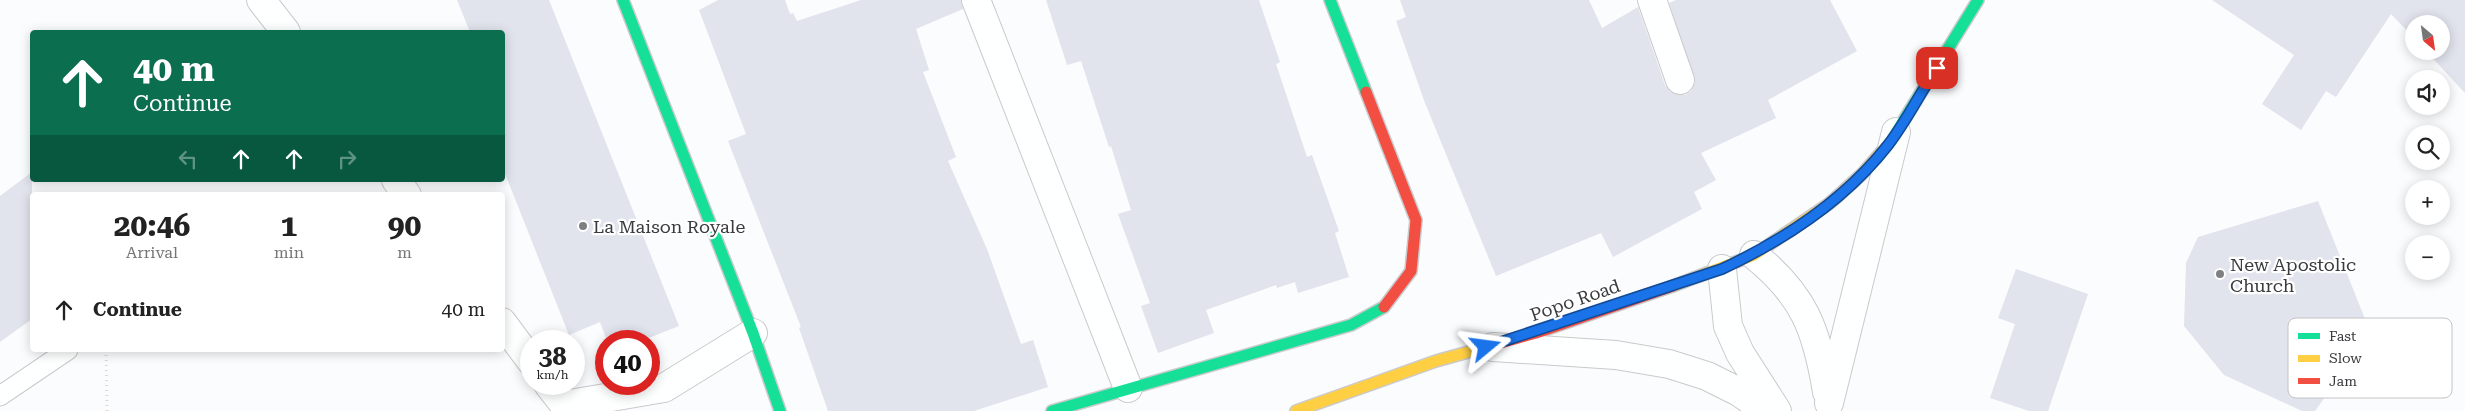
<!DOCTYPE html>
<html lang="en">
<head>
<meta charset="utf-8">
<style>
  body { margin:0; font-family:"Roboto Serif",serif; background:#f2f2f2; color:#222; height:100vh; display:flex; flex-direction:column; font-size:19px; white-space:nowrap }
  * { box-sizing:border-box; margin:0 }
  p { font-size:16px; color:#767676 }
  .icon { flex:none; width:28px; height:28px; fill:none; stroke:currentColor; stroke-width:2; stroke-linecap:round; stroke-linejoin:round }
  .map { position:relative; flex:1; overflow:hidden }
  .details { position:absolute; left:30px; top:192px; width:475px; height:160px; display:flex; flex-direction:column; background:#fff; border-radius:5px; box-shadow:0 2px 12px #0003 }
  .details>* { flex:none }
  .banner { position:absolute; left:30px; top:30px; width:475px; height:152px; border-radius:5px; box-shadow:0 2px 12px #0003; background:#0b6e4f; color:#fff; overflow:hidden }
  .needle { width:32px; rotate:151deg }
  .fabs { position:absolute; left:2405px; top:15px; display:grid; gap:10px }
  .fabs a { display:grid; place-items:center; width:45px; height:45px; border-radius:50%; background:#fff; box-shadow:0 2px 12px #0003; font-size:25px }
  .speed { position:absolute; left:520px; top:330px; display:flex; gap:10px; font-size:25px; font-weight:700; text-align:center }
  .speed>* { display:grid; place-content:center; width:65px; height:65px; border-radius:50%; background:#fff; box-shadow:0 2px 12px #0003; line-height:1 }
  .speed small { font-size:12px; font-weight:400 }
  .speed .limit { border:8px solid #d22; background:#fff; color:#111 }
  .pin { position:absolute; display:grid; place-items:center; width:42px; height:42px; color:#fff; margin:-21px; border-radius:10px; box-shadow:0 2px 8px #0006 }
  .me { position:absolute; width:55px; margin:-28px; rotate:74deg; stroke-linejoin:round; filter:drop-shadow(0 0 4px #0008) }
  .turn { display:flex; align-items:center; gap:18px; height:105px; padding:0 20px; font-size:22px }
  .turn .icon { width:65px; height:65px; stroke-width:2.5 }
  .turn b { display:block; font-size:35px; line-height:42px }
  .lanes { display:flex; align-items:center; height:48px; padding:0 20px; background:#0003; justify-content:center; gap:25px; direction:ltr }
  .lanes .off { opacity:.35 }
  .eta { display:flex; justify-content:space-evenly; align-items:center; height:85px; text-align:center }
  .eta b { font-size:30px; font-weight:700; line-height:35px }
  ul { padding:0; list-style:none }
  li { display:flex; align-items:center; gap:15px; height:65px; padding:0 20px }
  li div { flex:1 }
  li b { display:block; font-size:19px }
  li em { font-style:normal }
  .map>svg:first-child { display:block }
  .building { fill:#e1e3ed }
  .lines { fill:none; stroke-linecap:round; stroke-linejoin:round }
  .lane-casing { stroke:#cacacd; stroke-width:21 }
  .street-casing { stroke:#cacacd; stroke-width:30 }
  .fast-casing { stroke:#cacacd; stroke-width:14 }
  .slow-casing { stroke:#cacacd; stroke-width:14 }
  .jam-casing { stroke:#cacacd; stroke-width:14 }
  .path { stroke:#dadada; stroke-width:3; stroke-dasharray:1 4; stroke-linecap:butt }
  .lane { stroke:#feffff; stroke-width:19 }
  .street { stroke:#feffff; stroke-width:28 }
  .fast { stroke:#16e098; stroke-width:11 }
  .slow { stroke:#ffcf43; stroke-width:11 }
  .jam { stroke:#f24e42; stroke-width:11 }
  .route-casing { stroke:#114b97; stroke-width:12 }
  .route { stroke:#1a73e8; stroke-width:9 }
  .poi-dot { fill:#7e7f81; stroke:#fff; stroke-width:2 }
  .labels { text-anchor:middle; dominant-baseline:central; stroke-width:4.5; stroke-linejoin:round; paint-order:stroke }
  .poi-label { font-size:18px; fill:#3a3b3e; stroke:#fff; text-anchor:start }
  .street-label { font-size:18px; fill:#3a3b3e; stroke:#fff }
  .key { fill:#fff; stroke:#c4c4c5; stroke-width:1 }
  .key-label { font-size:14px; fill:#3a3b3e }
</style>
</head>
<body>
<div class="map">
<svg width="2465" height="411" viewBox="0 0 2465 411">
  <rect width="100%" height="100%" fill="#fbfcfe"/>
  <path class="building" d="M457,0h92l130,326 -38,15h-34l-7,-19 -31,13 -67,-169v-134h-32z
    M718,0h67l5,14 3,-1 4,8 64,-21h100l2,9 -47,20 13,41 -6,2 33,85 -8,4 39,88 34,95 12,-4 15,47 -74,24h-146l-29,-83 2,-1 -73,-186 18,-7 -47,-124z
    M1046,0h213l21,62 -4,2 31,93 5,-2 27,76 -4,2 14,44 -51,16 -3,-11 -18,6 -1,-3 -70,25 8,23 -56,20 -17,-47 9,-3 -32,-89 13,-4 -20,-64 -2,1 -28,-86 -14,4z
    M1400,0h189l13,28 36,-21 27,78 5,7 8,3h7l6,-4 4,-9 -26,-79 7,-3h154l27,51 -89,49 8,18 -75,35 15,27 -22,12 8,17 -89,48 -12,-24 -105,43 -71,-173 -29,-82 10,-4z
    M2212,0h253v93l-39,-42h15v-27h-27v14l-23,-24 -55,83 -10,-6 -25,39 -39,-26 32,-49z
    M32,172v147l-32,23v-146z
    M2318,201l53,133 -56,77h-13l-78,-36 -40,-49 2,-63 12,-26z
    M2016,269l72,25 -40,117h-19l-39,-13 25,-74 -17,-6z"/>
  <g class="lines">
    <g class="lane-casing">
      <path id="lane" d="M0,396l68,-46"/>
    </g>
    <g class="street-casing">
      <path id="street" d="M261,0l25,32
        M976,0l152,388
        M1652,0l28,80
        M396,180l11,15
        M1754,255c50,40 63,75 73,137
        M1722,269l6,57 12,27 37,58
        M502,322l29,39
        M1493,347l123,8 53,9 38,12 32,16 27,19
        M548,384l21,27
        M1829,403l67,-271
        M564,405l100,-17 89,-55"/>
    </g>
    <g class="fast-casing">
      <path id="fast" d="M623,0l130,333 27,78
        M1330,0l36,92
        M1891,141l87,-141
        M1052,411l299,-86 33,-18"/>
    </g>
    <g class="slow-casing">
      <path id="slow" d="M1673,286l81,-31 76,-52 32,-29 29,-33
        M1296,411l140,-50 54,-15"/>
    </g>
    <g class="jam-casing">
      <path id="jam" d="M1366,92l50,128 -5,51 -27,36
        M1490,346l46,-13 137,-47"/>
    </g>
    <path class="path" d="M106,350l1,61"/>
    <use href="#lane" class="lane"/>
    <use href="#street" class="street"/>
    <use href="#fast" class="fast"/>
    <use href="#slow" class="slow"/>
    <use href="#jam" class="jam"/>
  </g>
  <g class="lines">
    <g class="route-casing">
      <path id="route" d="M1486,347l236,-78c62,-29 123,-69 166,-124 18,-23 32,-52 49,-77"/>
    </g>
    <use href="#route" class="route"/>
  </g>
  <g class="poi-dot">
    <circle cx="583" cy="226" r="5"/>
    <circle cx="2220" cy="274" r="5"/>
  </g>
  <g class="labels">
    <g class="poi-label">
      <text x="593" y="226">La Maison Royale</text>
      <text x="2230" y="264">New Apostolic<tspan x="2230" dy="21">Church</tspan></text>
    </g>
    <g class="street-label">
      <text transform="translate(1575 300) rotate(-19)">Popo Road</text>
    </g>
  </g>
  <rect x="2288" y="318" width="164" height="80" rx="8" class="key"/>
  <rect x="2298" y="333" width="22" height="6" fill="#16e098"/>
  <rect x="2298" y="355" width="22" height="7" fill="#ffcf43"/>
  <rect x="2298" y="378" width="22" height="6" fill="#f24e42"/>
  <g class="key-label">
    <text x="2329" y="341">Fast</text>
    <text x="2329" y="363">Slow</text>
    <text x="2329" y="386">Jam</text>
  </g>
</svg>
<div class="fabs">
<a><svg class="needle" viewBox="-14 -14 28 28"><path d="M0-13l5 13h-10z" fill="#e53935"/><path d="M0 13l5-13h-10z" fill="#767676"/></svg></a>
<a><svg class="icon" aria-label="sound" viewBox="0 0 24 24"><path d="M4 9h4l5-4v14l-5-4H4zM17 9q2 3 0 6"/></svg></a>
<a><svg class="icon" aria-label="search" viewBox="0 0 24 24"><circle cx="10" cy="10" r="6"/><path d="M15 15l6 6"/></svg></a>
<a>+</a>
<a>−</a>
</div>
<div class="speed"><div>38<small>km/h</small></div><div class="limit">40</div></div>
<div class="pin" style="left:1937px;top:68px;background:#d93025"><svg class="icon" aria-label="arrive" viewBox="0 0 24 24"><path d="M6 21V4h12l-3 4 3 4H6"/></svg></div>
<svg class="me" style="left:1486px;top:347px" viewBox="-20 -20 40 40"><path d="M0-17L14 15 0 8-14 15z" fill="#1a73e8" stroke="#fff" stroke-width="4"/></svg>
<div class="banner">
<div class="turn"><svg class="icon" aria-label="ahead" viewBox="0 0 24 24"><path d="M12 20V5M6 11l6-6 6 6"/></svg><div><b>40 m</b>Continue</div></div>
<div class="lanes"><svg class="icon off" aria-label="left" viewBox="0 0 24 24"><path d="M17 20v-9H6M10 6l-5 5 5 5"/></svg><svg class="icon" aria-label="ahead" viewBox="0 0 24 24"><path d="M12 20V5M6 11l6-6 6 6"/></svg><svg class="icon" aria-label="ahead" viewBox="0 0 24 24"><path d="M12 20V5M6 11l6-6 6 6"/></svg><svg class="icon off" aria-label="right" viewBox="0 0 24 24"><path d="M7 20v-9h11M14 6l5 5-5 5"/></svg></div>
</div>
<section class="details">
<div class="eta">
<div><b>20:46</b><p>Arrival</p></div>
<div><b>1</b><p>min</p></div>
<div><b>90</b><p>m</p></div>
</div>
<ul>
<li><svg class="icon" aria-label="ahead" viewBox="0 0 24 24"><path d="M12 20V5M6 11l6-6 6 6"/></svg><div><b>Continue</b></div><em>40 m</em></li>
</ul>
</section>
</div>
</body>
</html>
